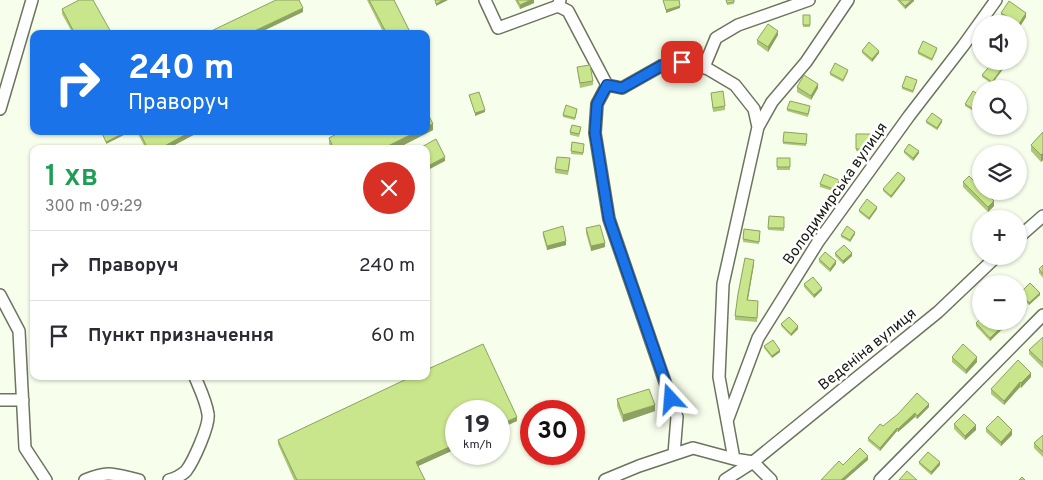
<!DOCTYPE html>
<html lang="uk">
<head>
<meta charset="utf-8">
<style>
  body { margin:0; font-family:Overpass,sans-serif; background:#f2f2f3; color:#2b2b33; height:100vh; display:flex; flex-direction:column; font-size:19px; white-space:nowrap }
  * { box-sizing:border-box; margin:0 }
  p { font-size:16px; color:#7c7c81 }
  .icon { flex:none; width:28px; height:28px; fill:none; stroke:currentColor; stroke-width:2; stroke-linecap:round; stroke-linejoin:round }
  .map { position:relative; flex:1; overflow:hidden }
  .side { position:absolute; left:30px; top:145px; width:400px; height:235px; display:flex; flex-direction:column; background:#fff; border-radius:10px; box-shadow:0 1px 4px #0004 }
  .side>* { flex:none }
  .guide { position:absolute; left:30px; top:30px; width:400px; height:105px; border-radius:10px; box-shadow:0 1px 4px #0004; background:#1a73e8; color:#fff; overflow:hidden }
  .tools { position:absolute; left:972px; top:15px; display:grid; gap:10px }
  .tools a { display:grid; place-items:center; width:55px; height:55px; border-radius:50%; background:#fff; box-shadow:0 1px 4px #0004; font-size:25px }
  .speed { position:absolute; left:445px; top:400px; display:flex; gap:10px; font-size:25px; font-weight:700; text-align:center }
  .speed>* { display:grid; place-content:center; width:65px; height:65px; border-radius:50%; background:#fff; box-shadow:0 1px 4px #0004; line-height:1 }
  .speed small { font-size:12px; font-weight:400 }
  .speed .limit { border:8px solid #d22; background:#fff; color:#111 }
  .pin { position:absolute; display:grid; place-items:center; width:42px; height:42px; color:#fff; margin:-21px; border-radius:10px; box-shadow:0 2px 8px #0006 }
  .me { position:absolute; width:55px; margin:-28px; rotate:341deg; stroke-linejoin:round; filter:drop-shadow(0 0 4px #0008) }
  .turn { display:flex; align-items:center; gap:18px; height:105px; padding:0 15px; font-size:22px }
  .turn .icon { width:65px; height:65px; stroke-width:2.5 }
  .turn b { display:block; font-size:35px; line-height:42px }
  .round { display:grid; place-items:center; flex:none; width:52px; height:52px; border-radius:26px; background:#f2f2f3 }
  .overview { display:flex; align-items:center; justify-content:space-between; height:85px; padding:0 15px }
  h1 { font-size:30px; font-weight:600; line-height:38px; color:#1e9e55 }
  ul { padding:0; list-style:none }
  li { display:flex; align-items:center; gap:15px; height:70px; padding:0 15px; border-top:1px solid #e1e1e2 }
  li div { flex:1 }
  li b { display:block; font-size:19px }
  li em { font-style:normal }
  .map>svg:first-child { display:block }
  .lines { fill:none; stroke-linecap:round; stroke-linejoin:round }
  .minor-casing { stroke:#6c745f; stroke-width:14 }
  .minor { stroke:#fff; stroke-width:11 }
  .wall { fill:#adc678 }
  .shaded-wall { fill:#8da162 }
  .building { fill:#c9e68c; stroke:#8da162 }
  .route-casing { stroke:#114b97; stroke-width:12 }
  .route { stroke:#1a73e8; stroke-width:9 }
  .labels { text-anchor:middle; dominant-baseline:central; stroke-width:5; stroke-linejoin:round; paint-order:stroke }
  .street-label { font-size:15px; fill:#161911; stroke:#fff }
</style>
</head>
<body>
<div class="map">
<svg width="1043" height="480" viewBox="0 0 1043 480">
  <rect width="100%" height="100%" fill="#f7feeb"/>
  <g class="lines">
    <g class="minor-casing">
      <path id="minor" d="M485,0l13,28 60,-22 2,-6
        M558,6l10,5 39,74
        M704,67l12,-29 22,-13 71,-25
        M0,109l32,-109
        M1019,237l24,-21
        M0,295l19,36 6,117 21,32
        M0,400h23
        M727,421l31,-83 60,-96 91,-126 54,-70 33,-46
        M674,454l3,-37 -68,-198 -14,-86 2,-29 10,-19 15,3 39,-22 21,-4 26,7 27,16 19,24 4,18
        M734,459l-15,-82 4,-93 35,-157 14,-25 34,-40 42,-62
        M85,480c25,-10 28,-6 54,0
        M169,480c5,-1 13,-5 17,-9 7,-9 24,-46 22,-57 -2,-13 -8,-25 -13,-37
        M605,480l34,-14 54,-18 41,11 19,3 18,18
        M725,480l28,-18 185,-150 59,-56
        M880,480l163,-165"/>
    </g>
    <use href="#minor" class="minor"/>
  </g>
  <path class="wall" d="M367,0h27l17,34h-27z
    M515,0h19v3l-14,6z
    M726,0l8,2v2l-7,1z
    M897,0h17v1l-9,8z
    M62,9l50,25h-39l-11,-20z
    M1001,13l25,4 -7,11v-4l-11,-2 -7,-5z
    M803,15h7v12h-7z
    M778,35l-10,17 -11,-8v-4z
    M937,50l-5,11 -14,-7v-2z
    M862,51l17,2 -7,9 -10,-9z
    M994,61l-2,23 -10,-7v-2z
    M577,67l16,14v4l-13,3z
    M848,72l-5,10 -13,-7v-2z
    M917,82l-4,11 -11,-4v-2z
    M797,87l21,1 -7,12 -14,-8z
    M711,93l14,13v4l-12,2z
    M981,96l-6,16 -10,-6v-2z
    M787,109h23l-2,8 -21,-6z
    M577,111l-2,9 -12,-3v-2z
    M926,121l16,1 -5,8 -11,-7z
    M581,129l-2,8 -9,-2v-3z
    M433,130l-37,19h-65l-2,-5v-6z
    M138,131h63l-34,18h-21l-8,-15z
    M784,132l23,2 -1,12 -23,-2z
    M1043,132v28l-2,2 -10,-11v-6z
    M856,134h16l-1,18 -15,-1z
    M572,142l12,2 -1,11 -12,-1z
    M904,151l15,2 -6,8 -9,-8z
    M777,158h13v12h-13z
    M570,163l-2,12 -13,-2v-4z
    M905,180l-14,18 -8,-7v-2z
    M839,182l-3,10 -16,-5v-3z
    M963,182l31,24 -6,6 -25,-25z
    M877,209l-8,11 -10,-8v-2z
    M769,216l15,1v14l-16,-1z
    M586,228l19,19 -14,4 -5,-18z
    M744,229l16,2 -1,13 -16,-2z
    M543,232l23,13 -19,5 -4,-14z
    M855,234l-5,8 -9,-5v-2z
    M835,253l17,3 -9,8 -8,-8z
    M819,259l17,5 -6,8 -11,-10z
    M754,264l-6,36 10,5 -1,17 -22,-2v-4z
    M1043,265v13l-4,-5v-4z
    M804,284l18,6 -8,8 -10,-11z
    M1020,293l20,2 -11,10 -9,-9z
    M976,323l32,1 -18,17 -14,-15z
    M781,324l17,5 -7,7 -10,-10z
    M1043,337v31l-14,-14v-4z
    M764,346l16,6 -8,6 -8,-10z
    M952,357l25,5 -11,12 -14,-12z
    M1031,377l-10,11 -1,-1 -16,18 -13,-11v-5z
    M617,399l38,12 -32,11 -6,-16z
    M929,407l-12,12 -2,-2 -17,15 -1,-1 -17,20 -12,-10v-3l15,-12z
    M517,421l-99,45 7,14h-131l-16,-36v-4z
    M954,424l22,6 -11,10 -11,-11z
    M986,428l26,7 -11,11 -15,-14z
    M1043,435v22l-9,-9v-5z
    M919,462l21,3 -9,10 -12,-11z"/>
  <path class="shaded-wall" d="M443,0h5l-12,6v-2z
    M531,0h3v3l-14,6v-4z
    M912,0h2v1l-9,8v-3z
    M680,6v2l-14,5v-3z
    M303,8v4l-46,22h-9z
    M1026,13v4l-7,11v-4z
    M778,31v4l-10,17v-5z
    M879,51v2l-7,9v-3z
    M1007,61h2l-17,23v-2z
    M818,84v4l-7,12v-4z
    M981,100v2l-6,10v-2z
    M485,110v2l-10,4v-3z
    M942,120v2l-5,8v-2z
    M433,124v6l-37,19h-14l36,-18h8v-4z
    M192,131h9l-34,18h-8z
    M124,133v2l-18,9v-2z
    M919,151v2l-6,8v-3z
    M1043,153v7l-2,2v-7z
    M445,157v4l-19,10v-4z
    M905,178v2l-14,18v-2z
    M994,201v5l-6,6v-5z
    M877,207v2l-8,11v-2z
    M855,232v2l-5,8v-2z
    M566,241v4l-19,5v-4z
    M605,243v4l-14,4v-5z
    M852,253v3l-9,8v-3z
    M754,260v4l-7,40v-4z
    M836,261v3l-6,8v-3z
    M822,288v2l-8,8v-3z
    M1040,293v2l-11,10v-2z
    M1008,321h2l-20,20v-3z
    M798,326v3l-7,7v-2z
    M780,350v2l-8,6v-2z
    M977,357v5l-11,12v-4z
    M1031,373v4l-10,11v-5z
    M1020,382v5l-16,18v-4z
    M929,404v3l-12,12v-3z
    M655,405v6l-32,11v-7z
    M915,413v4l-17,15v-3z
    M517,417v4l-18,8v-4z
    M976,425v5l-11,10v-4z
    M897,428v3l-17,20v-3z
    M1012,430v5l-11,11v-4z
    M456,444v5l-40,18v-5z
    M868,456v4l-23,20h-4z
    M940,462v3l-9,10v-3z"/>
  <path class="building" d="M79,0h14l19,34h-37l-13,-25z
    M276,0h23l4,8 -55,26h-43z
    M369,0h25l17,34h-24z
    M435,0h8l-7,4z
    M517,0h14l-11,5z
    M663,0h16l1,6 -14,4z
    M726,0h8v2l-7,1z
    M899,0h13l-7,6z
    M1009,1l17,12 -7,11h-12l4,-5 -10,-6z
    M803,15h7v10h-7z
    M768,24l10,7 -10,16 -11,-7z
    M923,41l14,7 -5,11 -14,-7z
    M869,42l10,9 -7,8 -10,-8z
    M994,61h13l-15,21 -10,-7z
    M835,63l13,7 -5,10 -13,-7z
    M590,65l3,16 -13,2 -3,-16z
    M804,75l14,9 -7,12 -14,-9z
    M906,76l11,4 -4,11 -11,-4z
    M723,91l2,15 -12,2 -2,-15z
    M973,91l8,5v4l-6,10 -10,-6z
    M479,92l6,18 -10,3 -6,-18z
    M790,101l20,5 -2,8 -21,-5z
    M566,105l11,4 -2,9 -12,-3z
    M426,110l7,14 -7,3z
    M932,113l10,7 -5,8 -11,-7z
    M572,125l9,2 -2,7 -9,-2z
    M101,131h23v2l-18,9z
    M139,131h53l-33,18h-11z
    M342,131h76l-36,18h-48l-5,-11z
    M784,132l23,2 -1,10 -23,-2z
    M1043,132v21l-2,2 -10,-10z
    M856,134h16l-1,15h-15z
    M436,139l9,18 -19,10v-18h-8z
    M572,142l12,2 -1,9 -12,-2z
    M909,144l10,7 -6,7 -9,-7z
    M557,157l13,1 -2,13 -13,-2z
    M777,158h13v9h-13z
    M898,172l7,6 -14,18 -8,-7z
    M31,174h3v42z
    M824,174l15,6 -3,10 -16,-6z
    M969,176l12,12v3h3l10,10 -6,6 -25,-25z
    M867,199l10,8 -8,11 -10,-8z
    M769,216l15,1v11h-16z
    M600,225l5,18 -14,3 -5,-18z
    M563,226l3,15 -19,5 -4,-14z
    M847,226l8,6 -5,8 -9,-5z
    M744,229l16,2 -1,11 -16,-3z
    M844,245l8,8 -9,8 -8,-8z
    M825,252l11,9 -6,8 -11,-10z
    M745,258l9,2 -7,40 11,1 -1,17 -22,-2 3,-22z
    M1043,265v9l-4,-5z
    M813,277l9,11 -8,7 -10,-11z
    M1030,283l10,10 -11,10 -9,-10z
    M789,317l9,9 -7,8 -10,-10z
    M981,318v3h27l-18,17 -14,-15z
    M1043,337v26l-14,-13z
    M773,340l7,10 -8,6 -8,-10z
    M483,344l34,73 -18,8v-14h-43v33l-40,18 9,18h-128l-19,-40 135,-64h13v-6z
    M963,344l14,13 -11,13 -14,-13z
    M1018,360l13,13 -10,10 -1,-1 -16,19 -13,-12z
    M649,389l6,16 -32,10 -6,-16z
    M917,393l12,11 -12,12 -2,-3 -17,16 -1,-1 -17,20 -12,-10 12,-14 3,2 15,-12z
    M964,414l12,11 -11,11 -11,-12z
    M998,416l14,14 -11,12 -15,-14z
    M1043,435v17l-9,-9z
    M860,448l8,8 -27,24h-20l18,-19 4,4z
    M928,452l12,10 -9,10 -12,-10z
    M907,471l10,9h-18z
    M1022,477l3,3h-6z"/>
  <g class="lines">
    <g class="route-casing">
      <path id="route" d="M671,399l-62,-180 -14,-86 2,-29 10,-19 15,3 39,-22 21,-4"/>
    </g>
    <use href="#route" class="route"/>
  </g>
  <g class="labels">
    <g class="street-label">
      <text transform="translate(836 194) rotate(-55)">Володимирська вулиця</text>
      <text transform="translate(868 350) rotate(-39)">Веденіна вулиця</text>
    </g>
  </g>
</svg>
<div class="tools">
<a><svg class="icon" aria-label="sound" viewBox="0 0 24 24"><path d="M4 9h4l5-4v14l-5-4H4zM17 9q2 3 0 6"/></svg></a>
<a><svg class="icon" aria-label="search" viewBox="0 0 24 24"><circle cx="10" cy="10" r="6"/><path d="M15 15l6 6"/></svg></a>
<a><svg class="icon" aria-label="layers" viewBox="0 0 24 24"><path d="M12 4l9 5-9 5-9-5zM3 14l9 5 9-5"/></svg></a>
<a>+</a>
<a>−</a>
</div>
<div class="speed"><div>19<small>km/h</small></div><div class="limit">30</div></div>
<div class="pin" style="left:682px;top:62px;background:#d93025"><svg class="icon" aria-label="arrive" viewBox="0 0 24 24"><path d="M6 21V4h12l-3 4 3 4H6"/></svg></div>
<svg class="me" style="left:671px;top:399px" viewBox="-20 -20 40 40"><path d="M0-17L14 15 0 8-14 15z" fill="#1a73e8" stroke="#fff" stroke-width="4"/></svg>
<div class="guide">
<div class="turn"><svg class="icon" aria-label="right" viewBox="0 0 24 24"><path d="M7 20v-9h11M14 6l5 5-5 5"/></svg><div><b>240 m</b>Праворуч</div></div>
</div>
<section class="side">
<div class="overview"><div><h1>1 хв</h1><p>300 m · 09:29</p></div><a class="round" style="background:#d93025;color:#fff"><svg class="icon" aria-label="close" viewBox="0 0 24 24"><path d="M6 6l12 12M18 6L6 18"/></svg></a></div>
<ul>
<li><svg class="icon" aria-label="right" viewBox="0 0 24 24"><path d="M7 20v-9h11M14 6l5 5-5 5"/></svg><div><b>Праворуч</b></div><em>240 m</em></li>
<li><svg class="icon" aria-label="arrive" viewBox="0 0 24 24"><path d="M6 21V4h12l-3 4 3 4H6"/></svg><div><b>Пункт призначення</b></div><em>60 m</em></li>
</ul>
</section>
</div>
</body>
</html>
